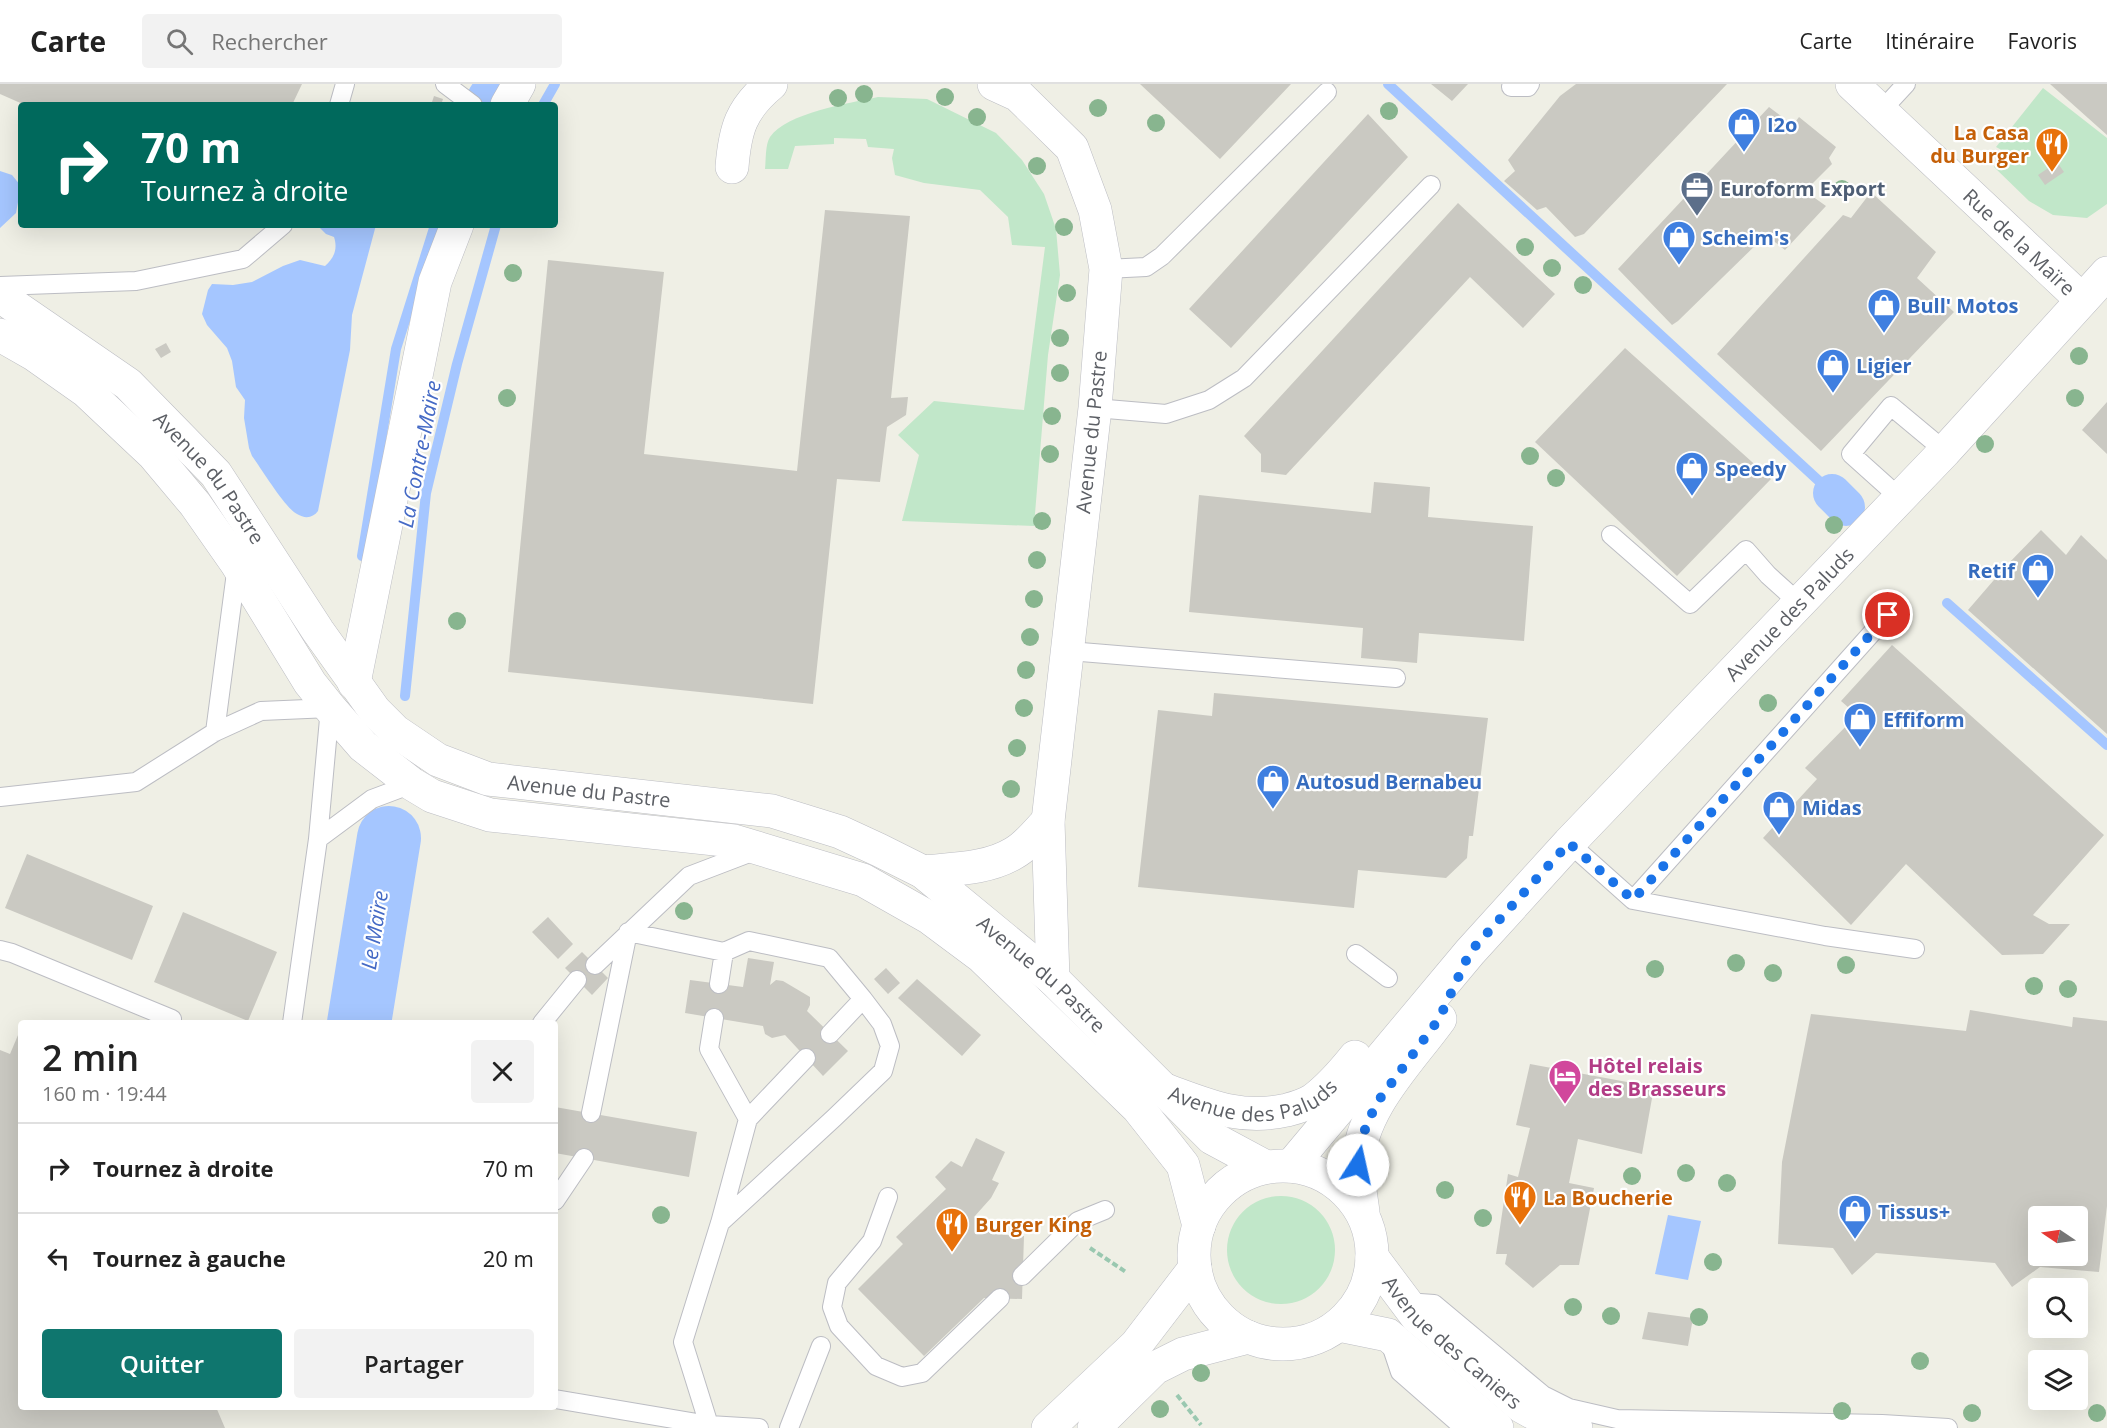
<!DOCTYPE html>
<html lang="fr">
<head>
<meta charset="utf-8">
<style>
  body { margin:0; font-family:"Open Sans",sans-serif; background:#f2f2f2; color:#222; height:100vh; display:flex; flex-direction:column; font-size:22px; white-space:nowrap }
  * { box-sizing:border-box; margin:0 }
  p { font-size:20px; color:#767676 }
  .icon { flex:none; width:33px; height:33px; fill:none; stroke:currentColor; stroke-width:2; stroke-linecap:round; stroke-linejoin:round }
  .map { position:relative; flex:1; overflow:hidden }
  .drawer { position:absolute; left:18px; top:936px; width:540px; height:390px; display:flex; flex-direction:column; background:#fff; border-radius:6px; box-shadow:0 6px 24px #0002 }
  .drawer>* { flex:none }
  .guide { position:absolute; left:18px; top:18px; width:540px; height:126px; border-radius:6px; box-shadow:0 6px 24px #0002; background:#00695c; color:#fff; overflow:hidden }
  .needle { width:39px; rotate:283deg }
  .buttons { position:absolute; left:2028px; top:1122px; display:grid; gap:12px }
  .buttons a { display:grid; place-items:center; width:60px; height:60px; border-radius:6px; background:#fff; box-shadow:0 6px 24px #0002; font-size:30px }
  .pin { position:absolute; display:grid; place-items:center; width:51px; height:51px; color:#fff; margin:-26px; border:3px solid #fff; border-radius:50%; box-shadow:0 2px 6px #0007 }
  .me { position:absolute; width:66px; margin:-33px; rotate:10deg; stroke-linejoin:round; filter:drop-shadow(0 0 4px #0008) }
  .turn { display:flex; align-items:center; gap:21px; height:126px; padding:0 24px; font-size:27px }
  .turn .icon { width:78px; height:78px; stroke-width:2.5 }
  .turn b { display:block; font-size:42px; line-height:51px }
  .round { display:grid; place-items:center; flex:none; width:63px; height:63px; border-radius:6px; background:#f2f2f2 }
  .overview { display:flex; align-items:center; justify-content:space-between; height:102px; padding:0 24px }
  h1 { font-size:36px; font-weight:600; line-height:45px }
  .action { display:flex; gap:12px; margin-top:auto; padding:12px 24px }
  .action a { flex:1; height:69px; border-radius:6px; background:#0f766e; color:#fff; font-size:24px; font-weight:600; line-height:69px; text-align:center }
  .action a+a { background:#f2f2f2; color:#222 }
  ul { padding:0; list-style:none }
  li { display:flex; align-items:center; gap:18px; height:90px; padding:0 24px; border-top:2px solid #e0e0e0 }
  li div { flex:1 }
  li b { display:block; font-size:22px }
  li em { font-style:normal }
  header { display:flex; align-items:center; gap:36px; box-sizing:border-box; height:84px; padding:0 30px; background:#fff; border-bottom:2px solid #e0e0e0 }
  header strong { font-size:28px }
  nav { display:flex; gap:33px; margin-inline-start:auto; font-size:21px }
  .search { width:420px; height:54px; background:#f2f2f2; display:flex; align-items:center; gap:15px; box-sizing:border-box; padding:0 21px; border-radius:6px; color:#767676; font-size:22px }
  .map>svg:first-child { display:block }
  .green { fill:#c1e7c9 }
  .water { fill:#a5c6ff }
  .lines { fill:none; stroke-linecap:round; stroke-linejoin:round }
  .stream { stroke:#a5c6ff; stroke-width:10 }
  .canal { stroke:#a5c6ff; stroke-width:38 }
  .river { stroke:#a5c6ff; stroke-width:64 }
  .building { fill:#cac9c2; fill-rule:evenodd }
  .service-casing { stroke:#bcbdc3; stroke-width:20 }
  .minor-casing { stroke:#bcbdc3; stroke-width:34 }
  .tertiary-casing { stroke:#bcbdc3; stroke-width:34 }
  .path { stroke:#9ac8b0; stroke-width:4; stroke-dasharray:6 3; stroke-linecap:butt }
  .service { stroke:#fff; stroke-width:18 }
  .minor { stroke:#fff; stroke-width:33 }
  .tertiary { stroke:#fff; stroke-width:33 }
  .tree { fill:#88b58f }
  .route { stroke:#1a73e8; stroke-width:10; stroke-dasharray:0 18 }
  .labels { text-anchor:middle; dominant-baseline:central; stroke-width:4.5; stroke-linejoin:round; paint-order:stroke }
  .shop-label { font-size:20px; font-weight:bold; fill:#366cbe; stroke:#fff; text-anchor:start }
  .food-label { font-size:20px; font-weight:bold; fill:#c56008; stroke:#fff; text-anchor:start }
  .service-label { font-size:20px; font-weight:bold; fill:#4e5e75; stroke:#fff; text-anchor:start }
  .street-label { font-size:20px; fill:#5c5f65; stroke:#fff }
  .hotel-label { font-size:20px; font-weight:bold; fill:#b23c85; stroke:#fff; text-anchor:start }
  .water-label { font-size:21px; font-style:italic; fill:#456ac5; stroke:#fff }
</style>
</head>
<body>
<header>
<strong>Carte</strong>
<div class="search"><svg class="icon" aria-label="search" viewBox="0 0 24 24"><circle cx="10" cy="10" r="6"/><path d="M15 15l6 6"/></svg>Rechercher</div>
<nav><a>Carte</a><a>Itinéraire</a><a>Favoris</a></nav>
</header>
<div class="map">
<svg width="2107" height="1344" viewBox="0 0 2107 1344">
  <rect width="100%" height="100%" fill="#efefe5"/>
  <path class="green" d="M2043,4l64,50v66l-20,14 -34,-3 -24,-14 -35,-34 13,-14 -11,-6z
    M878,13l49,2 69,34 26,27 22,34 12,35 4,46 -12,80 -14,171 -132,-5 17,-66 -21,-20 36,-34 90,9 21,-163 -33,-2 -4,-28 -28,-27 -56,-7 -29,-8 -3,-17 2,-9 -26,-2 -2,-8 -32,-1v6l-39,2 -7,23h-23c1,-9 0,-24 5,-32 16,-24 80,-34 108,-40z
    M1227 1166a54 54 0 1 1 108 0a54 54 0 1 1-108 0Z"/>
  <path class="water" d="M0,87l12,4 9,11 -5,27 -16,15z
    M317,141h59l-24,90 -2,35 -32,161c-5,7 -13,8 -21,3 -12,-6 -36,-46 -45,-58l-3,-8 -5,-30 1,-18 -9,-13 -4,-26 -5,-13 -20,-23 -5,-11 6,-24 4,-6 21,1 19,-3 31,-16 17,-6 25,6c9,-8 13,-17 9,-29l-8,-3z
    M1668,1131l33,6 -13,59 -33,-6z"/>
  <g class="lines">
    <path class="stream" d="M1388,0l444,409
      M543,21l12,-21
      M362,472l34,-207 39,-124
      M1947,519l160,142
      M405,612l21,-203 31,-129 39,-139"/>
    <path class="canal" d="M486,14l9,-14
      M1832,409l14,14"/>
    <path class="river" d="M359,939l30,-185"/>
  </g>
  <path class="building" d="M0,0h302l-10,21h-267l-25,-11z
    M1140,0h151l-71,75z
    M1431,0h37l-16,17z
    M1576,0h151l-143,150 -9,3 -29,-30 -9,3 -33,-29 11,-10 -7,-11 52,-64z
    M2050,0h57v51z
    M434,12l9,3 -2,6h-10z
    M1769,23l24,18 6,-8 37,30 -7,11 3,6 -27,27 21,15 -41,44 -19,-15 -88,86 -6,4 -54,-56z
    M1368,30l40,43 -177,191 -42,-39z
    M2057,78l7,10 -19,13 -7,-10z
    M1871,108l65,60 -19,26 37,34 -133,139 -104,-97 126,-139 8,3z
    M1458,119l97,91 -32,34 -53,-51 -184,198 -25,-3v-18l-17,-18z
    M825,126l85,6 -19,182 17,-1 -2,18 -19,12 -7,55 -43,-3 -24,225 -305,-32 40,-412 116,12 -20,182 153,17z
    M166,259l5,9 -10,6 -6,-9z
    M1625,264l146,131 -94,97 -142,-134z
    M2107,318v52l-25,-24z
    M1374,398l56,5 -2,30 105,9 -9,115 -105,-8 -2,30 -56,-5 2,-30 -174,-16 10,-117 172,18z
    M2041,446l25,25 15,-20 26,25v174l-139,-124 38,-44z
    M1892,561l212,190 -71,80 16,9h21l-27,30 -41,1 -96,-91 -55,61 -88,-87 54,-59 -12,-11 52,-53 -16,-14z
    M1214,609l274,25 -15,118h-4l-2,22 -21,20 -88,-8 -4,38 -216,-21 20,-177 54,6z
    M27,770l126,52 -21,54 -127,-52z
    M183,828l94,40 -29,69 -94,-39z
    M548,833l25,27 -15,15 -26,-27z
    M582,868l26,26 -16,17 -27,-27z
    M748,874l26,4 -4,23 6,-5 7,1 27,16v8l-3,6 41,40 -25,25 -38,-41 -13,3 -7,-4 -2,-8 -78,-13 5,-33 53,7z
    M886,884l14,15 -12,11 -14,-15z
    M917,895l64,56 -19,21 -64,-58z
    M1970,926l102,17 1,-10 34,4v185l-8,66 -59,-5 -28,20 -17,-24 -119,-10 -24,22 -19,-27 -55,-4 4,-82 29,-148 155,17zM2038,1132h40v40h-40z
    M21,944v379h195l9,21h-225v-378l10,4z
    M1530,980l124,23 -12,67 -64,-15 -9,44 25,5 -15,77h-19l-27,23 -28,-24 2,-10h-11l12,-80 10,3 12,-49 -14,-3z
    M555,1023l142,25 -8,45 -134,-24z
    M976,1054l29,14 -13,28 7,3 -8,15 -17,19 17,17 33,2 -2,63 -38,-1 -60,58 -66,-67 45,-45 -7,-7 50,-48 -11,-12 16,-16 11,6z
    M1648,1228l45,6 -5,28 -46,-7z"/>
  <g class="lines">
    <g class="service-casing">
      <path id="service" d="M445,0l28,21
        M1511,3h17l2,-3
        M339,21l6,-21
        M1881,27l25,-27
        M1106,185l40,-2 16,-11 165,-164
        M0,202l136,-5 107,-22 40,-34
        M1095,324l71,6 43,-14 35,-22 187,-193
        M1900,414l-49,-44 40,-48 54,45
        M1611,451l79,69 56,-54 22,25 31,28
        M1069,567l327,27
        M215,648l22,-167
        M0,713l136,-15 79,-50 46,-21 69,-3 -12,131 -26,184
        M318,755l54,-40 40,-15
        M1569,759l64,57 255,-285
        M1633,816l192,36 90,13
        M0,866l12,3 160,66
        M724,868l25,-11 80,17 34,41 -33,35
        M1356,870l32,24
        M595,881l94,-89 68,-26
        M714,934l-5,31 39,70
        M542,939l35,-43
        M591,1029l37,-181 96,20 -5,32
        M888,1113l-16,44 -35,42 -5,24 7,19 37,40 26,11 20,-4 78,-75
        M555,1117l29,-43
        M720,1139l114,-105 49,-47 7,-25 -8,-22 -19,-25
        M1022,1192l56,-55 27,-11
        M1406,1218l28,2 109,91 26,13 48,11 265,5 66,4
        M1390,1258l10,30 64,56
        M555,1315l154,26 50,3
        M709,1341l-26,-83 37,-119 28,-104 58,-61
        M789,1344l32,-82"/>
    </g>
    <g class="minor-casing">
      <g id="minor">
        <path d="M994,0l24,11 54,53 23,62 11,59 -11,139 -47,413 5,158"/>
        <path id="s1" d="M1852,0l230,216"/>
        <path d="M507,21l12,-21"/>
        <path d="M732,83c3,-38 9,-58 39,-83"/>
        <path d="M354,599l81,-401 22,-57"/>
        <path d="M923,788c30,-3 65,-3 91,-19 13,-7 24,-22 34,-32"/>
        <path id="s2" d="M1160,1004c45,16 78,33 127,22 8,-2 18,-5 26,-10 16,-12 30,-28 42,-43"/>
        <path id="s3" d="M1291,1082l179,-214 99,-109 376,-392 162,-178"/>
        <path d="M1363,1128c-2,-15 -5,-31 -5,-46 1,-56 51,-104 82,-147"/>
      </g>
    </g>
    <g class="tertiary-casing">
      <g id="tertiary">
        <path id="s4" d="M0,212l128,88 88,90 102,157 57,80 20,20 43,29 50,19 284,32 68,21 39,18 44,22 130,107 159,159 54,29"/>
        <path d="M0,251l35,20 51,36 67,63 42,50 42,60 73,119 20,25 33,38 49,38 20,12 58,19 244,26 129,39 67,38 51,38 157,152 45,57 16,61"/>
        <circle cx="1283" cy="1171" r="89"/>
        <path id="s5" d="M1372,1173l45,60 104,89 27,15 28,7"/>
        <path d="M1339,1241l49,10 109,93"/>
        <path d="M1048,1344l88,-83 59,-77"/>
        <path d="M1094,1344l61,-60 28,-14 65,-17"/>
      </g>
    </g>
    <path class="path" d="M1090,1164l36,24
      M1177,1311l24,30"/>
    <use href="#service" class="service"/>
    <use href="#minor" class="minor"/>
    <use href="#tertiary" class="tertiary"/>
  </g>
  <g class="tree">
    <circle cx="864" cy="10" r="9"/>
    <circle cx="945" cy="13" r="9"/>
    <circle cx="838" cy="14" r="9"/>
    <circle cx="1098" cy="24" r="9"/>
    <circle cx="1389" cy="27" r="9"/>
    <circle cx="977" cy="33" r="9"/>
    <circle cx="1156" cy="39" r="9"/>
    <circle cx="1037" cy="82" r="9"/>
    <circle cx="1842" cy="105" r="9"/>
    <circle cx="1064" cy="143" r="9"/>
    <circle cx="1525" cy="163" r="9"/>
    <circle cx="1552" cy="184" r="9"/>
    <circle cx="513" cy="189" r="9"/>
    <circle cx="1583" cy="201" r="9"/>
    <circle cx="1067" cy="209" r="9"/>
    <circle cx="1060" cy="254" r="9"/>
    <circle cx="2079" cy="272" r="9"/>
    <circle cx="1060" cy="289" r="9"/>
    <circle cx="507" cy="314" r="9"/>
    <circle cx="2075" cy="314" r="9"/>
    <circle cx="1052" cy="332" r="9"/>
    <circle cx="1985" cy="360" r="9"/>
    <circle cx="1050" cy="370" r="9"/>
    <circle cx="1530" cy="372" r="9"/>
    <circle cx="1556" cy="394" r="9"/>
    <circle cx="1042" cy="437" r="9"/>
    <circle cx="1834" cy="441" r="9"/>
    <circle cx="1037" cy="476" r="9"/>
    <circle cx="1034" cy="515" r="9"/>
    <circle cx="457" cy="537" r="9"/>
    <circle cx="1030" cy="553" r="9"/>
    <circle cx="1026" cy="586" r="9"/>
    <circle cx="1768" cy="619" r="9"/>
    <circle cx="1024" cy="624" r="9"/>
    <circle cx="1017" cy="664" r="9"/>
    <circle cx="1011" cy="705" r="9"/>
    <circle cx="684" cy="827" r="9"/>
    <circle cx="1736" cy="879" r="9"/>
    <circle cx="1846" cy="881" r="9"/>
    <circle cx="1655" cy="885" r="9"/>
    <circle cx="1773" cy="889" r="9"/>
    <circle cx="2034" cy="902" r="9"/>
    <circle cx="2068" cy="905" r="9"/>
    <circle cx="1686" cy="1089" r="9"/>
    <circle cx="1632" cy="1092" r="9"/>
    <circle cx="1727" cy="1099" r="9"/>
    <circle cx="1445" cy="1106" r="9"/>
    <circle cx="661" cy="1131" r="9"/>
    <circle cx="1483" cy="1134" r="9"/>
    <circle cx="1713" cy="1178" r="9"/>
    <circle cx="1573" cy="1223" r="9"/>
    <circle cx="1611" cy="1232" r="9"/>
    <circle cx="1699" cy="1233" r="9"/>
    <circle cx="1920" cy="1277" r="9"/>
    <circle cx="1201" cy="1289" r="9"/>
    <circle cx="1160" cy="1325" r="9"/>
    <circle cx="1842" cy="1327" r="9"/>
    <circle cx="1972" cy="1329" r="9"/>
    <circle cx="2097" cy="1329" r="9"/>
  </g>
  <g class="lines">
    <path class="route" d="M1358,1081l6,-33 12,-28 63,-85 31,-67 99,-109 64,57 255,-285"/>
  </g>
  <defs>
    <g id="shop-pin" transform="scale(1.725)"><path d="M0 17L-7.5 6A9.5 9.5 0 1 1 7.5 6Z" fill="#3f7fe0" stroke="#fff"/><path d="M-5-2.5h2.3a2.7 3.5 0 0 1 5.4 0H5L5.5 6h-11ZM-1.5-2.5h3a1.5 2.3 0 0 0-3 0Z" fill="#fff"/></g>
    <g id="restaurant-pin" transform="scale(1.725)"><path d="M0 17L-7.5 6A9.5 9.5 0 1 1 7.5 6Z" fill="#e8710a" stroke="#fff"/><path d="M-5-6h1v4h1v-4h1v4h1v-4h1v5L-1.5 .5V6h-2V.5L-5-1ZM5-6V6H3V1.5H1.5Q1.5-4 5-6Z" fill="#fff"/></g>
    <g id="office-pin" transform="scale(1.725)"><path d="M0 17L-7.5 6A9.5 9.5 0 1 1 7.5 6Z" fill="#5c6f8a" stroke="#fff"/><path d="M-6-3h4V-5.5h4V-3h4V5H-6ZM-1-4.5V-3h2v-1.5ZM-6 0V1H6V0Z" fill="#fff"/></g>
    <g id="hotel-pin" transform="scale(1.725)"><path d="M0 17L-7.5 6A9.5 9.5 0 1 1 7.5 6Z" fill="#d1479c" stroke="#fff"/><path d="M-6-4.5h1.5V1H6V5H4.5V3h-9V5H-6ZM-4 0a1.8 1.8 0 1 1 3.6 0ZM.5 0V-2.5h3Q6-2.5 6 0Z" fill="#fff"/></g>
  </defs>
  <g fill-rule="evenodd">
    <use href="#shop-pin" x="1744" y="40"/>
    <use href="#restaurant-pin" x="2052" y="60"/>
    <use href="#office-pin" x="1697" y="104"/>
    <use href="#shop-pin" x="1679" y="153"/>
    <use href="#shop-pin" x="1884" y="221"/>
    <use href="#shop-pin" x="1833" y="281"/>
    <use href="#shop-pin" x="1692" y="384"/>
    <use href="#shop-pin" x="2038" y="486"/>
    <use href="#shop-pin" x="1860" y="635"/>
    <use href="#shop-pin" x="1273" y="697"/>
    <use href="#shop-pin" x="1779" y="723"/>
    <use href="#hotel-pin" x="1565" y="992"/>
    <use href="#restaurant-pin" x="1520" y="1113"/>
    <use href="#shop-pin" x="1855" y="1127"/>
    <use href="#restaurant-pin" x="952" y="1140"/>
  </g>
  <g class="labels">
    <g class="shop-label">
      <text x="1767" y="40">I2o</text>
      <text x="1702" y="153">Scheim's</text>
      <text x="1907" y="221">Bull' Motos</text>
      <text x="1856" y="281">Ligier</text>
      <text x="1715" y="384">Speedy</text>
      <text x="2015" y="486" text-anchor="end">Retif</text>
      <text x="1883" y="635">Effiform</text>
      <text x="1296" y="697">Autosud Bernabeu</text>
      <text x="1802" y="723">Midas</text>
      <text x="1878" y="1127">Tissus+</text>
    </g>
    <g class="food-label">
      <text x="2029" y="48" text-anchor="end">La Casa<tspan x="2029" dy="23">du Burger</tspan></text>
      <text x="1543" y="1113">La Boucherie</text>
      <text x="975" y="1140">Burger King</text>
    </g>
    <g class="service-label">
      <text x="1720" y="104">Euroform Export</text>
    </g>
    <g class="street-label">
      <text stroke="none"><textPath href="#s1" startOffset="230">Rue de la Maïre</textPath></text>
      <text transform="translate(1091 348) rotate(-84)">Avenue du Pastre</text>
      <text stroke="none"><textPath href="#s4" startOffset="280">Avenue du Pastre</textPath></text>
      <text stroke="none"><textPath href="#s3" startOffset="744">Avenue des Paluds</textPath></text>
      <text stroke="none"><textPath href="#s4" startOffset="802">Avenue du Pastre</textPath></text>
      <text stroke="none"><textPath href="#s4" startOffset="1306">Avenue du Pastre</textPath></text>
      <text stroke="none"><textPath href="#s2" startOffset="98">Avenue des Paluds</textPath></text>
      <text stroke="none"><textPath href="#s5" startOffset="118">Avenue des Caniers</textPath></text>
    </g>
    <g class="hotel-label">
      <text x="1588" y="981">Hôtel relais<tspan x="1588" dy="23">des Brasseurs</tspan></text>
    </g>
    <g class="water-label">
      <text transform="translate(419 370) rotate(-79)">La Contre-Maïre</text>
      <text transform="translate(374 846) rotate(-81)">Le Maïre</text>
    </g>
  </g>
</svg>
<div class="buttons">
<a><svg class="needle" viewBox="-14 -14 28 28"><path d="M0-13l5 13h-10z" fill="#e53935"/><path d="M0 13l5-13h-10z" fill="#767676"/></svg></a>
<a><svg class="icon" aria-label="search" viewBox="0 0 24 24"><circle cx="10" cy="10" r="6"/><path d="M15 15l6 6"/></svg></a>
<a><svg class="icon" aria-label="layers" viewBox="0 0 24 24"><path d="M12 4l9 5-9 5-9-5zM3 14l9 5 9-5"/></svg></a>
</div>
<div class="pin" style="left:1888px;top:531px;background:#d93025"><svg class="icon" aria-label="arrive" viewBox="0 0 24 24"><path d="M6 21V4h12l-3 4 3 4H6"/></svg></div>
<svg class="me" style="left:1358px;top:1081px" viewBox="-20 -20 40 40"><circle r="19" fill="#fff"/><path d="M0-13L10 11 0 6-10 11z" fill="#1a73e8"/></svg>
<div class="guide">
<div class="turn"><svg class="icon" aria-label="right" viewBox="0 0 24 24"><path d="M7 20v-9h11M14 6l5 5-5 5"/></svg><div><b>70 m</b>Tournez à droite</div></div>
</div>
<section class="drawer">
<div class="overview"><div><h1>2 min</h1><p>160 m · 19:44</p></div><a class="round"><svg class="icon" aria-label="close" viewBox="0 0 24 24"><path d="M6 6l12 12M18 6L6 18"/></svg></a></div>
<ul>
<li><svg class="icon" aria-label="right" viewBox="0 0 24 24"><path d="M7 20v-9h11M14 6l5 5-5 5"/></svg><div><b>Tournez à droite</b></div><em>70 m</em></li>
<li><svg class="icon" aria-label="left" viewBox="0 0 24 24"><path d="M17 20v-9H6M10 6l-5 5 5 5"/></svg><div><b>Tournez à gauche</b></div><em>20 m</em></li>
</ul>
<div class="action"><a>Quitter</a><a>Partager</a></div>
</section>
</div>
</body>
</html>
